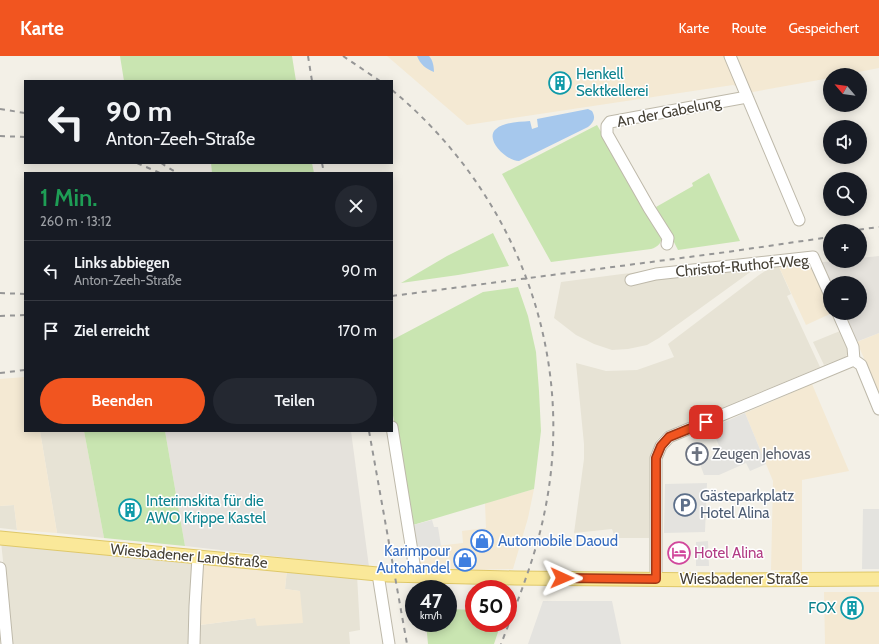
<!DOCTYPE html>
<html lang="de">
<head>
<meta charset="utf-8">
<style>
  body { margin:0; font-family:Cabin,sans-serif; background:#242831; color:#f1f3f6; height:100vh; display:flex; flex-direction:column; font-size:15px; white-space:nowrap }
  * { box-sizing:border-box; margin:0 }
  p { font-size:13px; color:#9ea1a6 }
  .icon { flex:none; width:22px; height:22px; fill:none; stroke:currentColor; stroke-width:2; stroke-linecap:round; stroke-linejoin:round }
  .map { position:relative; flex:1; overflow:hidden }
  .side { position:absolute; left:24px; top:116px; width:369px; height:260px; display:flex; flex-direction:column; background:#171b24; border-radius:0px; box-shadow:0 2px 10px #0003 }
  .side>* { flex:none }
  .hud { position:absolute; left:24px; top:24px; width:369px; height:84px; border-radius:0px; box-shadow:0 2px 10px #0003; background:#171b24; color:#f1f3f6; overflow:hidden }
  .needle { width:26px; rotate:299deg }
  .buttons { position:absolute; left:823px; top:12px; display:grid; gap:8px }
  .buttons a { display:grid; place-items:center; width:44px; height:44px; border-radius:50%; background:#171b24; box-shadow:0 2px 10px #0003; font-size:20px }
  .speed { position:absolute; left:405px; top:524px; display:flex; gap:8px; font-size:20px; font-weight:700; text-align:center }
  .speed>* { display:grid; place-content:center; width:52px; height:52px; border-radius:50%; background:#171b24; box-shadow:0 2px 10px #0003; line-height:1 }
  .speed small { font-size:10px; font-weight:400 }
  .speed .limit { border:6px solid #d22; background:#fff; color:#111 }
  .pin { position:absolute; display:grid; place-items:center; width:34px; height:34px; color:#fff; margin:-17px; border-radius:8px; box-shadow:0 2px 6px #0006 }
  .me { position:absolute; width:44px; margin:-22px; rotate:91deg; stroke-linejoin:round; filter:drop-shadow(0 0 3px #0008) }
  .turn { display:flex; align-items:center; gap:14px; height:84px; padding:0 16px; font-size:18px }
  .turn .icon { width:52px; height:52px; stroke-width:2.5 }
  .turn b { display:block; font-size:28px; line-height:34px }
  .round { display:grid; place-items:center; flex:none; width:42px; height:42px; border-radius:21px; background:#242831 }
  .summary { display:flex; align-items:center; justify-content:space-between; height:68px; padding:0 16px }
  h1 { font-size:24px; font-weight:600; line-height:30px; color:#1e9e55 }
  .button { display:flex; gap:8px; margin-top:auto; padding:8px 16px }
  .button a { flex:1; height:46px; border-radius:24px; background:#f15520; color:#fff; font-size:16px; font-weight:600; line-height:46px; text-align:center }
  .button a+a { background:#242831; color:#f1f3f6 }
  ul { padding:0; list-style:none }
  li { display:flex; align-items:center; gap:12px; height:60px; padding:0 16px; border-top:1px solid #363941 }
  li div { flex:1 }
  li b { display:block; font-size:15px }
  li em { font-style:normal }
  header { display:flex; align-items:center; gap:24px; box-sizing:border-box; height:56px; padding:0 20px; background:#f15520; color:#fff }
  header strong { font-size:19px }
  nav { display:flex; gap:22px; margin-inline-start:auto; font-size:14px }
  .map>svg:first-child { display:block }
  .residential { fill:#e7e3d5 }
  .commercial { fill:#f4e9d3 }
  .industrial { fill:#e5e2dc }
  .green { fill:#c9e5b1 }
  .parking { fill:#e4e3df }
  .water { fill:#a6c8ed }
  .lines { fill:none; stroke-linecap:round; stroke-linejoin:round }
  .minor-casing { stroke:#beb9aa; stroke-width:13 }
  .major-casing { stroke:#dfc869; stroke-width:15 }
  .minor { stroke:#fff; stroke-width:11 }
  .major { stroke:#fae899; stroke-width:13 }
  .rail { stroke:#969696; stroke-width:2; stroke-dasharray:5 5; stroke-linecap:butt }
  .route-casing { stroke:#9d3715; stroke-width:10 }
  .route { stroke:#f15520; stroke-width:7 }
  .labels { text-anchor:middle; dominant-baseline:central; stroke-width:3; stroke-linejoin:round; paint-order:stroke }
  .culture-label { font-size:15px; fill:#0d838f; stroke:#fff; text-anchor:start }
  .street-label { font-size:15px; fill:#464136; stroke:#fff }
  .worship-label { font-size:15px; fill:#5b616d; stroke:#fff; text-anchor:start }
  .service-label { font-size:15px; fill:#4e5e75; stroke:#fff; text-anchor:start }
  .shop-label { font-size:15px; fill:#366cbe; stroke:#fff; text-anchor:start }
  .hotel-label { font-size:15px; fill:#b23c85; stroke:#fff; text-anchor:start }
</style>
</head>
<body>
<header>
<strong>Karte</strong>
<nav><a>Karte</a><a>Route</a><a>Gespeichert</a></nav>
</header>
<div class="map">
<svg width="879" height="588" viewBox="0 0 879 588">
  <rect width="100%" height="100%" fill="#f3f0e7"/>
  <path class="residential" d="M759,203l1,6 -101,73 -12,7 -19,4 -16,1 -18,-6 -18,-9 -22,-17 7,-36 61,-8z
    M779,211l12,27 -4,2 33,71 -156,65 -7,8 -6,13 -2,85h-34l-3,-9 -38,4 10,-74v-15l-8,-81 30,8 31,-1 37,-13 -6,-13 91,-69 11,-7z
    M840,275l9,19 -1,4 -3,3 -21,8 -11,-23z
    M40,375h44l20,107 -47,-5z
    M14,449l3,25 -17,-2v-22z
    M1,486l202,20 -3,63 55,-7 45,-14v-13l-15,-2 2,-20 70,6 3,55 -11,2 1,12h-338z"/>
  <path class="commercial" d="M387,0h492v12l-36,7h-13v3l-77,14 -20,-7 -266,40z
    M800,208l9,2 7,8 14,34v5h2l-26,12 -27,-58z
    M879,277v61l-22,-52z
    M25,321v54h15l17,102 -40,-3 -3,-25 -14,1v-127z
    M812,328l37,87 -47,9v91l-31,-1 2,-89 -28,-68z
    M534,433l-6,29 -15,51 -80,2 -12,-1 -3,-22 45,-5 -1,-12 24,-3 -1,-25z
    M203,506l84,7 -2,20 15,2 3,32 -46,3 -2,-8 -55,7z
    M824,536h55v52h-54z"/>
  <path class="industrial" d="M879,200v77l-23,9 -13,-29h17v-30h-30l-9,-21 39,-1v-3z
    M165,375h186l18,136 -184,-21z"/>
  <path class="green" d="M120,0h172l4,25h-172z
    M597,69l65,110c0,8 -4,12 -11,14l-100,13 -49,-88z
    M211,107h101l2,10h-102z
    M709,117l31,68 -62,9 -22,-43 37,-21 -1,-3z
    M493,177l16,33 -51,9 -57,8 46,-27z
    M518,231l10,29 8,36 3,39 2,40 -7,58 -121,36 -21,-115v-70l91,-48z
    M84,375h81l20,115 -81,-8z
    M448,553l26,1v13h27l-7,21h-66l-2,-21h22z"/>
  <path class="parking" d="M745,357l21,51 -16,7 -4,-8 -27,12h-15l-4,-11 7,-3v-3l15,-6 -11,-24z
    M707,427l-2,49 -41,1 1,-49z
    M863,453h16v60h-17z
    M432,464l2,7h4l3,19 -23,2 -5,-23z
    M708,485l1,25h-13v-24z
    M543,545h69l9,43h-93z"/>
  <path class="water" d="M417,0h12c4,4 5,11 5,16 -8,-3 -14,-8 -17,-16z
    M588,53l4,2c4,7 2,11 -4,16l-69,34c-13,0 -35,-22 -23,-32 8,-7 23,-7 34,-8l2,8 6,-2 -1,-8z"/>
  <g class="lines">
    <g class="minor-casing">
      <path id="minor" d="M730,0l69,164
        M667,188l1,-6 -19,-30 -42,-74v-8l3,-4 137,-25
        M631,224l25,-6 157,-17 17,38
        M838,257l15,34 1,13 7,5 18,44
        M392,371l24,149
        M0,512l7,76
        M378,518l11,70
        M656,523v-121l5,-12 8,-9 185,-77
        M194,588l1,-38 3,-49"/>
    </g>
    <g class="major-casing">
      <path id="major" d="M0,482l388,37 127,3 198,2 166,-1"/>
    </g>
    <use href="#minor" class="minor"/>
    <use href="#major" class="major"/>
    <path class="rail" d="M308,0l4,25
      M343,0l37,25
      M392,34c123,102 185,262 153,420 -9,46 -27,90 -44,134
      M0,53l25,4
      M0,80l25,1
      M137,107l23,10
      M161,107l16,10
      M322,107l2,10
      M849,175l30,-4
      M0,237l25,1
      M392,240l335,-44 103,-15
      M0,260l25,-1
      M0,317l25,-3
      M369,375l38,213"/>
  </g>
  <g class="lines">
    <g class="route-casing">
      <path id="route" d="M562,522l94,1v-121l5,-12 8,-9 37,-15"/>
    </g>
    <use href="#route" class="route"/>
  </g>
  <defs>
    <g id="building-ring" transform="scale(1.15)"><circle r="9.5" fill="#fff" stroke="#0f9aa8" stroke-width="1.5"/><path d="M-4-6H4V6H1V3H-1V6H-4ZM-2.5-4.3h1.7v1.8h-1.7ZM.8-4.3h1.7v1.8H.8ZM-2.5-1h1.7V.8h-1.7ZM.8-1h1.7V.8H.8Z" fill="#0f9aa8"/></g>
    <g id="church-ring" transform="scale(1.15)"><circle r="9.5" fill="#fff" stroke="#6b7280" stroke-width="1.5"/><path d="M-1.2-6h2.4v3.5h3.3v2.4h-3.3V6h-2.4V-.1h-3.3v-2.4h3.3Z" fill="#6b7280"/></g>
    <g id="parking-ring" transform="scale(1.15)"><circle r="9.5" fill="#fff" stroke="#5c6f8a" stroke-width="1.5"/><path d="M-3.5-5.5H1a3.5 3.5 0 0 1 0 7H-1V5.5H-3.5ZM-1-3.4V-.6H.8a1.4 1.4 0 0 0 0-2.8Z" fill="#5c6f8a"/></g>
    <g id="shop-ring" transform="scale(1.15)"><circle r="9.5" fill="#fff" stroke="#3f7fe0" stroke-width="1.5"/><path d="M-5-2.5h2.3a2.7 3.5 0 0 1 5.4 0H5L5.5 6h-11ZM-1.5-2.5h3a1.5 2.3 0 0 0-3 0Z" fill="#3f7fe0"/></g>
    <g id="hotel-ring" transform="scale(1.15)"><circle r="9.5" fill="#fff" stroke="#d1479c" stroke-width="1.5"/><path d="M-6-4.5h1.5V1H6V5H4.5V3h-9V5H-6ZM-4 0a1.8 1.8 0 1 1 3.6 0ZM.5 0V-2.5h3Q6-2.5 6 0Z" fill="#d1479c"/></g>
  </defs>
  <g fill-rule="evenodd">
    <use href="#building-ring" x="560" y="27"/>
    <use href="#church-ring" x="697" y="398"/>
    <use href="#parking-ring" x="685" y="449"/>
    <use href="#building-ring" x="130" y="454"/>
    <use href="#shop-ring" x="482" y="485"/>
    <use href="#hotel-ring" x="679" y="497"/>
    <use href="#shop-ring" x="465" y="504"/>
    <use href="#building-ring" x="852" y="552"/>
  </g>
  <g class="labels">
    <g class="culture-label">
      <text x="576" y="18">Henkell<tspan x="576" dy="17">Sektkellerei</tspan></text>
      <text x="146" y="445">Interimskita für die<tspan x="146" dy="17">AWO Krippe Kastel</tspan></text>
      <text x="836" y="552" text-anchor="end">FOX</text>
    </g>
    <g class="street-label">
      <text transform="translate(669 56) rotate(-11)">An der Gabelung</text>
      <text transform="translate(742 210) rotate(-5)">Christof-Ruthof-Weg</text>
      <text transform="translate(189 500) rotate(5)">Wiesbadener Landstraße</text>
      <text x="744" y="523">Wiesbadener Straße</text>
    </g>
    <g class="worship-label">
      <text x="712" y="398">Zeugen Jehovas</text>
    </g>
    <g class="service-label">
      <text x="700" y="440">Gästeparkplatz<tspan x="700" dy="17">Hotel Alina</tspan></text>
    </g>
    <g class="shop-label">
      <text x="498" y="485">Automobile Daoud</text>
      <text x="450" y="495" text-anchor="end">Karimpour<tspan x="450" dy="17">Autohandel</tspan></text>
    </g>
    <g class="hotel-label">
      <text x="694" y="497">Hotel Alina</text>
    </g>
  </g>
</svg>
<div class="buttons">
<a><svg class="needle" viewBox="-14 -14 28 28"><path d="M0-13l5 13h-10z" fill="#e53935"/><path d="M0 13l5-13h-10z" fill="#9ea1a6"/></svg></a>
<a><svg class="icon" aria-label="sound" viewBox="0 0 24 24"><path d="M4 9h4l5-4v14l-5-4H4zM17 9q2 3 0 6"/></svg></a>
<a><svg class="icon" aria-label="search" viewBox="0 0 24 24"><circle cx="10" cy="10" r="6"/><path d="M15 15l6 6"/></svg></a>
<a>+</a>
<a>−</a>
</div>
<div class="speed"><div>47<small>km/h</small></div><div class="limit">50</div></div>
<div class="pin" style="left:706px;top:366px;background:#d93025"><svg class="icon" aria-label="arrive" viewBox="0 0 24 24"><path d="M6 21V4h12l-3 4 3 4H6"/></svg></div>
<svg class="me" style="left:562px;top:522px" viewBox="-20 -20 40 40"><path d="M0-17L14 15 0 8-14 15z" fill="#f15520" stroke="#fff" stroke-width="4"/></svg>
<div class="hud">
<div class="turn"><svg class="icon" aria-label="left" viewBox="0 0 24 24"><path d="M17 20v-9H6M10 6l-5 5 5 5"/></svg><div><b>90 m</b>Anton-Zeeh-Straße</div></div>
</div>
<section class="side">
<div class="summary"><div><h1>1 Min.</h1><p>260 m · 13:12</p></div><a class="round"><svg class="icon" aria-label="close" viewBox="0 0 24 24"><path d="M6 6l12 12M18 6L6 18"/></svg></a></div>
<ul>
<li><svg class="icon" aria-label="left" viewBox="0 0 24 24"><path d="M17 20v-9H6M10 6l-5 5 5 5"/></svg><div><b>Links abbiegen</b><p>Anton-Zeeh-Straße</p></div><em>90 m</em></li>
<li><svg class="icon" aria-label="arrive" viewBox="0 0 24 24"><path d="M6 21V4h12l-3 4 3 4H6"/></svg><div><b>Ziel erreicht</b></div><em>170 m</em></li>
</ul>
<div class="button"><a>Beenden</a><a>Teilen</a></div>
</section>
</div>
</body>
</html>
